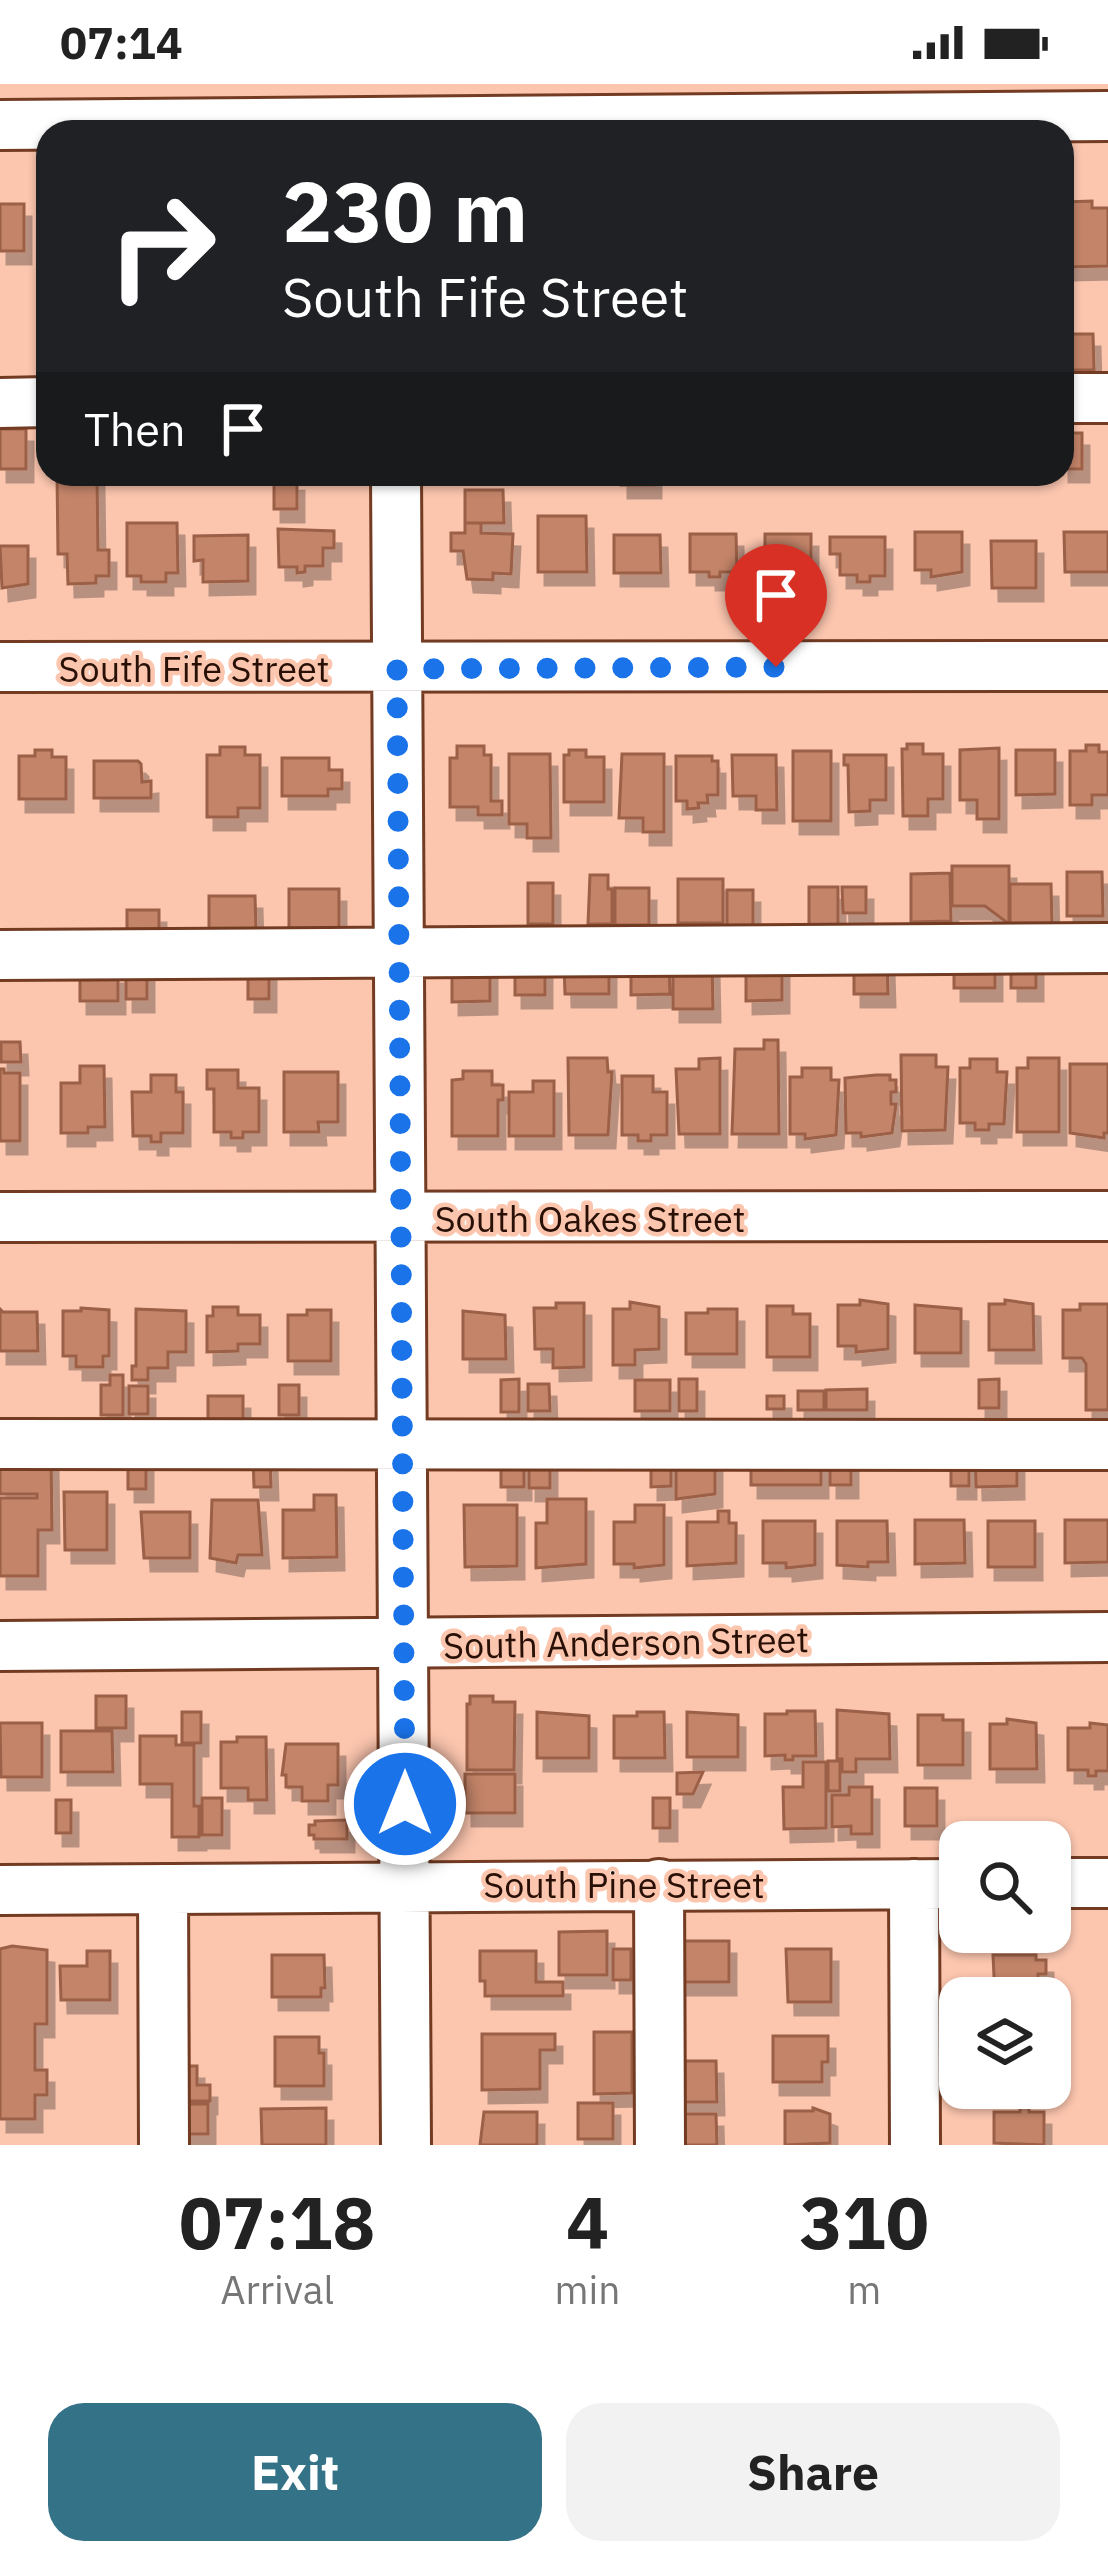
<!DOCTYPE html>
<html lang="en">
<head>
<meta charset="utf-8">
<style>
  body { margin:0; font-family:"IBM Plex Sans",sans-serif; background:#f2f2f2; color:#222; height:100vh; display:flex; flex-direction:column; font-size:45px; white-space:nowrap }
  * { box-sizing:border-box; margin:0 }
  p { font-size:39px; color:#767676 }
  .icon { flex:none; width:66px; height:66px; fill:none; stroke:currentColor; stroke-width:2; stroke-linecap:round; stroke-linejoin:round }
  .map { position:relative; height:2061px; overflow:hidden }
  .panel { display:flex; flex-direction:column; background:#fff; flex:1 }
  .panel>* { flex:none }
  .top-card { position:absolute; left:36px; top:36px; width:1038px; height:366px; border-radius:36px; box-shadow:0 3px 9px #0004; background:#202124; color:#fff; overflow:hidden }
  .fabs { position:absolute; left:939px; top:1737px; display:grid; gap:24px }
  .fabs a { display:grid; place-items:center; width:132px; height:132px; border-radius:24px; background:#fff; box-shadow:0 3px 9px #0004; font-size:60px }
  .pin { position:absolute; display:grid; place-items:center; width:102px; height:102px; color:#fff; margin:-123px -51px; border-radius:50% 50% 50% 0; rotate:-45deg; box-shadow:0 0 12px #0007 }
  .pin .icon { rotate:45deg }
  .me { position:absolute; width:132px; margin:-66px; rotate:0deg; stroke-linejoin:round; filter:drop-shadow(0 0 9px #0008) }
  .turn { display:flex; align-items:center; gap:42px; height:252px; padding:0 48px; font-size:54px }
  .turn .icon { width:156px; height:156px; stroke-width:2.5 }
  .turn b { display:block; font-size:84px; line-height:102px }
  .then { display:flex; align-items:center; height:114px; padding:0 48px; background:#0003; gap:24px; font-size:45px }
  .eta { display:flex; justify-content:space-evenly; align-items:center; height:204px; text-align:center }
  .eta b { font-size:72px; font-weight:700; line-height:84px }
  .button { display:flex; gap:24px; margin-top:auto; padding:24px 48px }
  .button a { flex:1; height:138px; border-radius:36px; background:#347287; color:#fff; font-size:48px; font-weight:700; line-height:138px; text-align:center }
  .button a+a { background:#f2f2f2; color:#222 }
  .status { display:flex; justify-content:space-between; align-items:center; height:84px; padding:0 60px; background:#fff; direction:ltr }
  .status svg { height:33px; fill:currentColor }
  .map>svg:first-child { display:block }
  .building { fill:#c38469; stroke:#9b6046; stroke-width:3; filter:url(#shadow) }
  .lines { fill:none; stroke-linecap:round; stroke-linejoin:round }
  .minor-casing { stroke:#733b22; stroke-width:54 }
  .minor { stroke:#fff; stroke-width:48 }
  .route { stroke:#1a73e8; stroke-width:21; stroke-dasharray:0 37.8 }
  .labels { text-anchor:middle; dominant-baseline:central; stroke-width:9; stroke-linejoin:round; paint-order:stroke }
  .street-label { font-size:36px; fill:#281006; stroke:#fbc5ae }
</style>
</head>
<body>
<div class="status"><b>07:14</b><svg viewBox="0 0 49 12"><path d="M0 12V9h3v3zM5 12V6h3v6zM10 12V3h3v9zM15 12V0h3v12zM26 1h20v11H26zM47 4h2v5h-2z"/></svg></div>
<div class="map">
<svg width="1108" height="2061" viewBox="0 0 1108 2061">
  <defs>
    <filter id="shadow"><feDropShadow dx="7" dy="13" stdDeviation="0" flood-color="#0004"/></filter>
  </defs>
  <rect width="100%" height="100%" fill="#fbc5ae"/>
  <path class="building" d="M1092,117v7h16v58l-42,1 -2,-65z
    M0,120h24v47h-24z
    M1062,250h31l1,36h-32z
    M0,345h26v40h-26z
    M1062,349h20v36h-20z
    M57,390h40l1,76h11v26h-13v7l-28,1 -1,-30h-9z
    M621,390h33v11h-33z
    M297,394v31h-23v-30z
    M465,406h38l1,33h-39z
    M538,432h48l1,56h-49z
    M127,439h50l1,50h-12v9h-25v-6h-14z
    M465,439h16v10l32,1 -2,40 -18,-1v7l-26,-1 -4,-28h-12v-18h14z
    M278,445l56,2v17h-11v18h-18v6l-8,1v-6h-18z
    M915,448h47v40l-31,5v-7h-16z
    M1064,448h44v40h-43z
    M690,450h46l1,38h-17v5h-11v-5h-19z
    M765,450h46v40l-46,5z
    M248,451v46l-45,1v-22l-9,1v-25z
    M614,451h46l1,38h-47z
    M830,453h55v39h-15v6h-13v-7h-17v-21h-10z
    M991,457h45v47h-44z
    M0,462h28v38l-26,4z
    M907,660h16v10h20v45h-15v17h-25l-1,-67h5z
    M1086,661h13v7h9v43h-16v10h-22v-54h16z
    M457,662h27v9h7v46h11v14h-24v-8h-28v-49h7z
    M220,663h25v8h15v53h-22v9h-31v-62h13z
    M999,664v71h-22v-19h-17v-50z
    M35,666h17v7h14v42h-47v-43h16z
    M569,666h17v7h18v45h-40v-47h5z
    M1016,666h39v44l-39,1z
    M793,667h38v70h-38z
    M509,670h41l1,84h-24v-14h-18z
    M622,670h42v78h-21v-14h-24z
    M732,671h44l1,55h-21v-14h-23z
    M844,671h42v45h-16v11l-21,1 -1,-47h-4z
    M676,672h36v5h6v34h-11l1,8h-10l1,5 -12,1v-8h-11z
    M282,674h47v12h13v19h-14v7h-46z
    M94,677h44l3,3 1,18 9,-1v17h-57z
    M952,782h57v58l-24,-18h-33z
    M1067,788h35l1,44h-36z
    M950,789l1,48 -40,1v-48z
    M590,791h18v14h4v35h-24z
    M678,795h45v44h-45z
    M528,799h25v41h-25z
    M1010,800h41l1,42h-42z
    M809,803h29v38h-29z
    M842,803h24v26h-23z
    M615,804h34v37h-34z
    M289,805h50v41h-50z
    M727,806h26v41h-26z
    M209,812h46l1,34 -47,1z
    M127,826h32v22h-32z
    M995,871v33h-41v-32z
    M854,875h33l1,35h-34z
    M1011,875h25v29h-25z
    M746,876h36v40l-36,1z
    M673,877h39l1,48h-40z
    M564,879h45v31h-44z
    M669,879l1,31 -39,1v-31z
    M515,880h30v31h-30z
    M452,882h38v35l-38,1z
    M248,883h21v32h-21z
    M126,885h21v30h-21z
    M80,887h38v30h-38z
    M764,956h14l1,94h-47l3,-85h29z
    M1,958h19l1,20h-20z
    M901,971h35v12h12l-3,63 -43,1z
    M568,974h39l1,14h4l-4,63h-39z
    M720,974v76h-41l-3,-65h23v-10z
    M1028,974h31v74h-42v-64h11z
    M970,975h27v13h10l-3,52h-15v6h-14v-7h-15v-55h10z
    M1070,980h38v69h-4v5l-34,-5z
    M80,982h24l1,61h-17v6h-27v-50h19z
    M802,984h29v12h8l-3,55 -31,4v-5h-15v-57h12z
    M0,985h4v4h16v68h-20z
    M207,986h31v18h21v44h-16v6h-12v-6h-17v-43h-7z
    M463,987h29v14h11v15h-5v36h-46v-56l11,-1z
    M284,988h54v50h-20l1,10h-35z
    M151,991h25v17h7v41h-22v9h-10v-6h-18l-1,-44h19z
    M876,991h14v5h6v12h-5v12h5l-4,29 -31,4v-4h-15l-1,-55z
    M622,992h31v16h14v43h-16v6h-13v-6h-16z
    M533,997h21v55h-45v-44h24z
    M860,1216l28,4v45l-32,3v-6h-18v-41h22z
    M1005,1216l28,4 1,46h-45v-46h16z
    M630,1218l29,5v42l-24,1v15h-22v-56h17z
    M556,1219h28v64l-31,1v-19h-18l-1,-41h22z
    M1080,1220h28v106h-22v-46l-4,-6h-19v-48h17z
    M915,1221l46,4v44h-46z
    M767,1222h26v8h17v43h-43z
    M213,1223h25v8h22v29h-22v7l-31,1v-36h6z
    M81,1224l28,2v46h-6v11h-27v-11h-13v-45h18z
    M0,1225l3,3h34l1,39h-38z
    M136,1225l50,2v41h-18v16h-20v12h-16v-14h4z
    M708,1225h29v45h-51v-41h22z
    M307,1226h24v51h-43v-46h19z
    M463,1227l42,4 1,44h-43z
    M110,1291h13v40h-22v-30h9z
    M519,1295v33h-18v-32z
    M679,1295h18v32h-18z
    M999,1295v29h-20v-28z
    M635,1296h35v31h-35z
    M528,1300h21l1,27h-22z
    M279,1301h20v30h-20z
    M129,1302h19v28h-19z
    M867,1305v21h-41v-20z
    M798,1307h26v19h-26z
    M208,1312h35v26h-35z
    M767,1312h17v13h-17z
    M975,1366h42v36l-41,1z
    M751,1370h70v31h-70z
    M830,1370h21v31h-21z
    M951,1370h18v32h-18z
    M0,1371h51l1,75h-14v46h-38v-78h37v-4h-37z
    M651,1371h20v31l-20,1z
    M253,1372h17l1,31h-17z
    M501,1372h23v31h-23z
    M529,1372h21v32h-21z
    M676,1372h39v38l-39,5z
    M128,1373h18v32h-18z
    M64,1408h43v58h-42z
    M314,1411h22l1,62 -54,1v-48h31z
    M547,1415h39v65l-50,4v-45h11z
    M212,1416h46l4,55h-24l-2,8 -26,-5z
    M464,1421h53v61l-52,1z
    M635,1421h29v60l-30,3v-4h-20v-42h21z
    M718,1427h11v12h7v40l-49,3v-44h31z
    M141,1428h49v46h-46z
    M915,1436h49l1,43 -50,1z
    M1065,1436h43v42l-43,1z
    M763,1437h52v44l-29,3v-5h-23z
    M837,1437h50l1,41h-20v5l-31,-2z
    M988,1437h47v46h-47z
    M96,1612h30v32h-30z
    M470,1612h23v6h22l-1,68h-47v-66h3z
    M837,1626l52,4 1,45h-34v13h-14v-13h-5z
    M787,1627h28l1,45h-23v4h-8v-5l-20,1v-42h22z
    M182,1628h19v31h-19z
    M537,1628l52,4v42h-52z
    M637,1628h27l1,46h-51v-42h23z
    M687,1628l51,3v42h-51z
    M918,1631h25v5h20v45h-45z
    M1007,1635l29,4 1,46h-47v-45h17z
    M0,1639h42v54h-41z
    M1090,1639l18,2v46h-12v5h-8v-6h-20v-42h22z
    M61,1647h51l1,41h-52z
    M140,1652h36v9h18v61h5v31h-27v-53h-32z
    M237,1653h29l1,63h-19v-12h-27v-46h16z
    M286,1660h52v41h-10v16h-26v-14h-16v-12h-4z
    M828,1677h12v30h-12z
    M803,1678h23v66l-42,1 -1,-42h20z
    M703,1688l-10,22h-16v-21z
    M465,1690h50v39h-50z
    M849,1703h23v47h-21v-8l-19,1v-32h17z
    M905,1704h32v38h-32z
    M202,1714h20v37h-20z
    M653,1714h17v30h-17z
    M56,1716h15v33h-15z
    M347,1736v19h-33v-4h-5v-10h6v-4z
    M607,1847v44h-48v-43z
    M669,1857h60v41h-60z
    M12,1862l35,4v74h-12v46h12v25h-12v24h-35v-170z
    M613,1865h18v31h-18z
    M786,1865h45v53h-43z
    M87,1867h23v49h-49l-1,-34h27z
    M480,1867h56v31h27v14h-78v-15h-5z
    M272,1871h52l1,33h-4v9h-49z
    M993,1871h43v5h10v14h-8v24h-43z
    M594,1948h38v61l-38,1z
    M482,1950h73v16h-15v39l-58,1z
    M773,1952h55v26h-6v20h-49z
    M275,1953h44v16h5v33h-49z
    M677,1977h39l1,41h-40z
    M171,1982h26v19h13v16h-39z
    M578,2019h35v36h-35z
    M173,2020h35v30h-35z
    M1020,2021h9v7h15v33l-50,-2v-31h26z
    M326,2024v37h-64l-1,-36z
    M813,2024l17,6v29l-45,2v-34h28z
    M484,2028h53v33h-57z
    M683,2030h33l1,31h-34z"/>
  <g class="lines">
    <g class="minor-casing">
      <path id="minor" d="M0,41l1108,-9
        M1062,314h46
        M0,319l48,-1
        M396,390l10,1671
        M0,583l1108,-1
        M0,871l1108,-7
        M0,1133l1108,-1
        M0,1360l1108,1
        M0,1562l1108,-9
        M1050,1799h58
        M659,1800l1,261
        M914,1800l1,261
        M163,1805l1,256
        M0,1806l960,-6"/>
    </g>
    <use href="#minor" class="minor"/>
  </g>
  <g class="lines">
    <path class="route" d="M405,1720l-8,-1135 379,-2"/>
  </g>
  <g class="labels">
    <g class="street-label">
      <text x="194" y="584">South Fife Street</text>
      <text x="590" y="1134">South Oakes Street</text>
      <text transform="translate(626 1558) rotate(-1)">South Anderson Street</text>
      <text x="624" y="1800">South Pine Street</text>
    </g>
  </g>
</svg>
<div class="fabs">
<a><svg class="icon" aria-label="search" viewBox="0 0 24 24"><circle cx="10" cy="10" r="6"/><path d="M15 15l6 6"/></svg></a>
<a><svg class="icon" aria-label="layers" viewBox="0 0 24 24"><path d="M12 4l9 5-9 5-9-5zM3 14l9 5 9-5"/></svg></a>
</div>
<div class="pin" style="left:776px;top:583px;background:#d93025"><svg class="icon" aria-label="arrive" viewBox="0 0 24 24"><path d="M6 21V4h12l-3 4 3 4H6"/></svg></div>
<svg class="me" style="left:405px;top:1720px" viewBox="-20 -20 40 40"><circle r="17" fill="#1a73e8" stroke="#fff" stroke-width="3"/><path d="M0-11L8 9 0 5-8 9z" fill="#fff"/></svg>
<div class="top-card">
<div class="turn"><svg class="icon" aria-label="right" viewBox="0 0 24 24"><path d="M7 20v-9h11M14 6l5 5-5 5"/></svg><div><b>230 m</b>South Fife Street</div></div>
<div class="then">Then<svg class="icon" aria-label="arrive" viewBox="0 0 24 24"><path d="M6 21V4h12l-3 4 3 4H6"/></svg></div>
</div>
</div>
<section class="panel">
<div class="eta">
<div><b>07:18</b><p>Arrival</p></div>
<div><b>4</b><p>min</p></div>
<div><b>310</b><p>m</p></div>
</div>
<div class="button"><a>Exit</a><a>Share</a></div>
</section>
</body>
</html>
